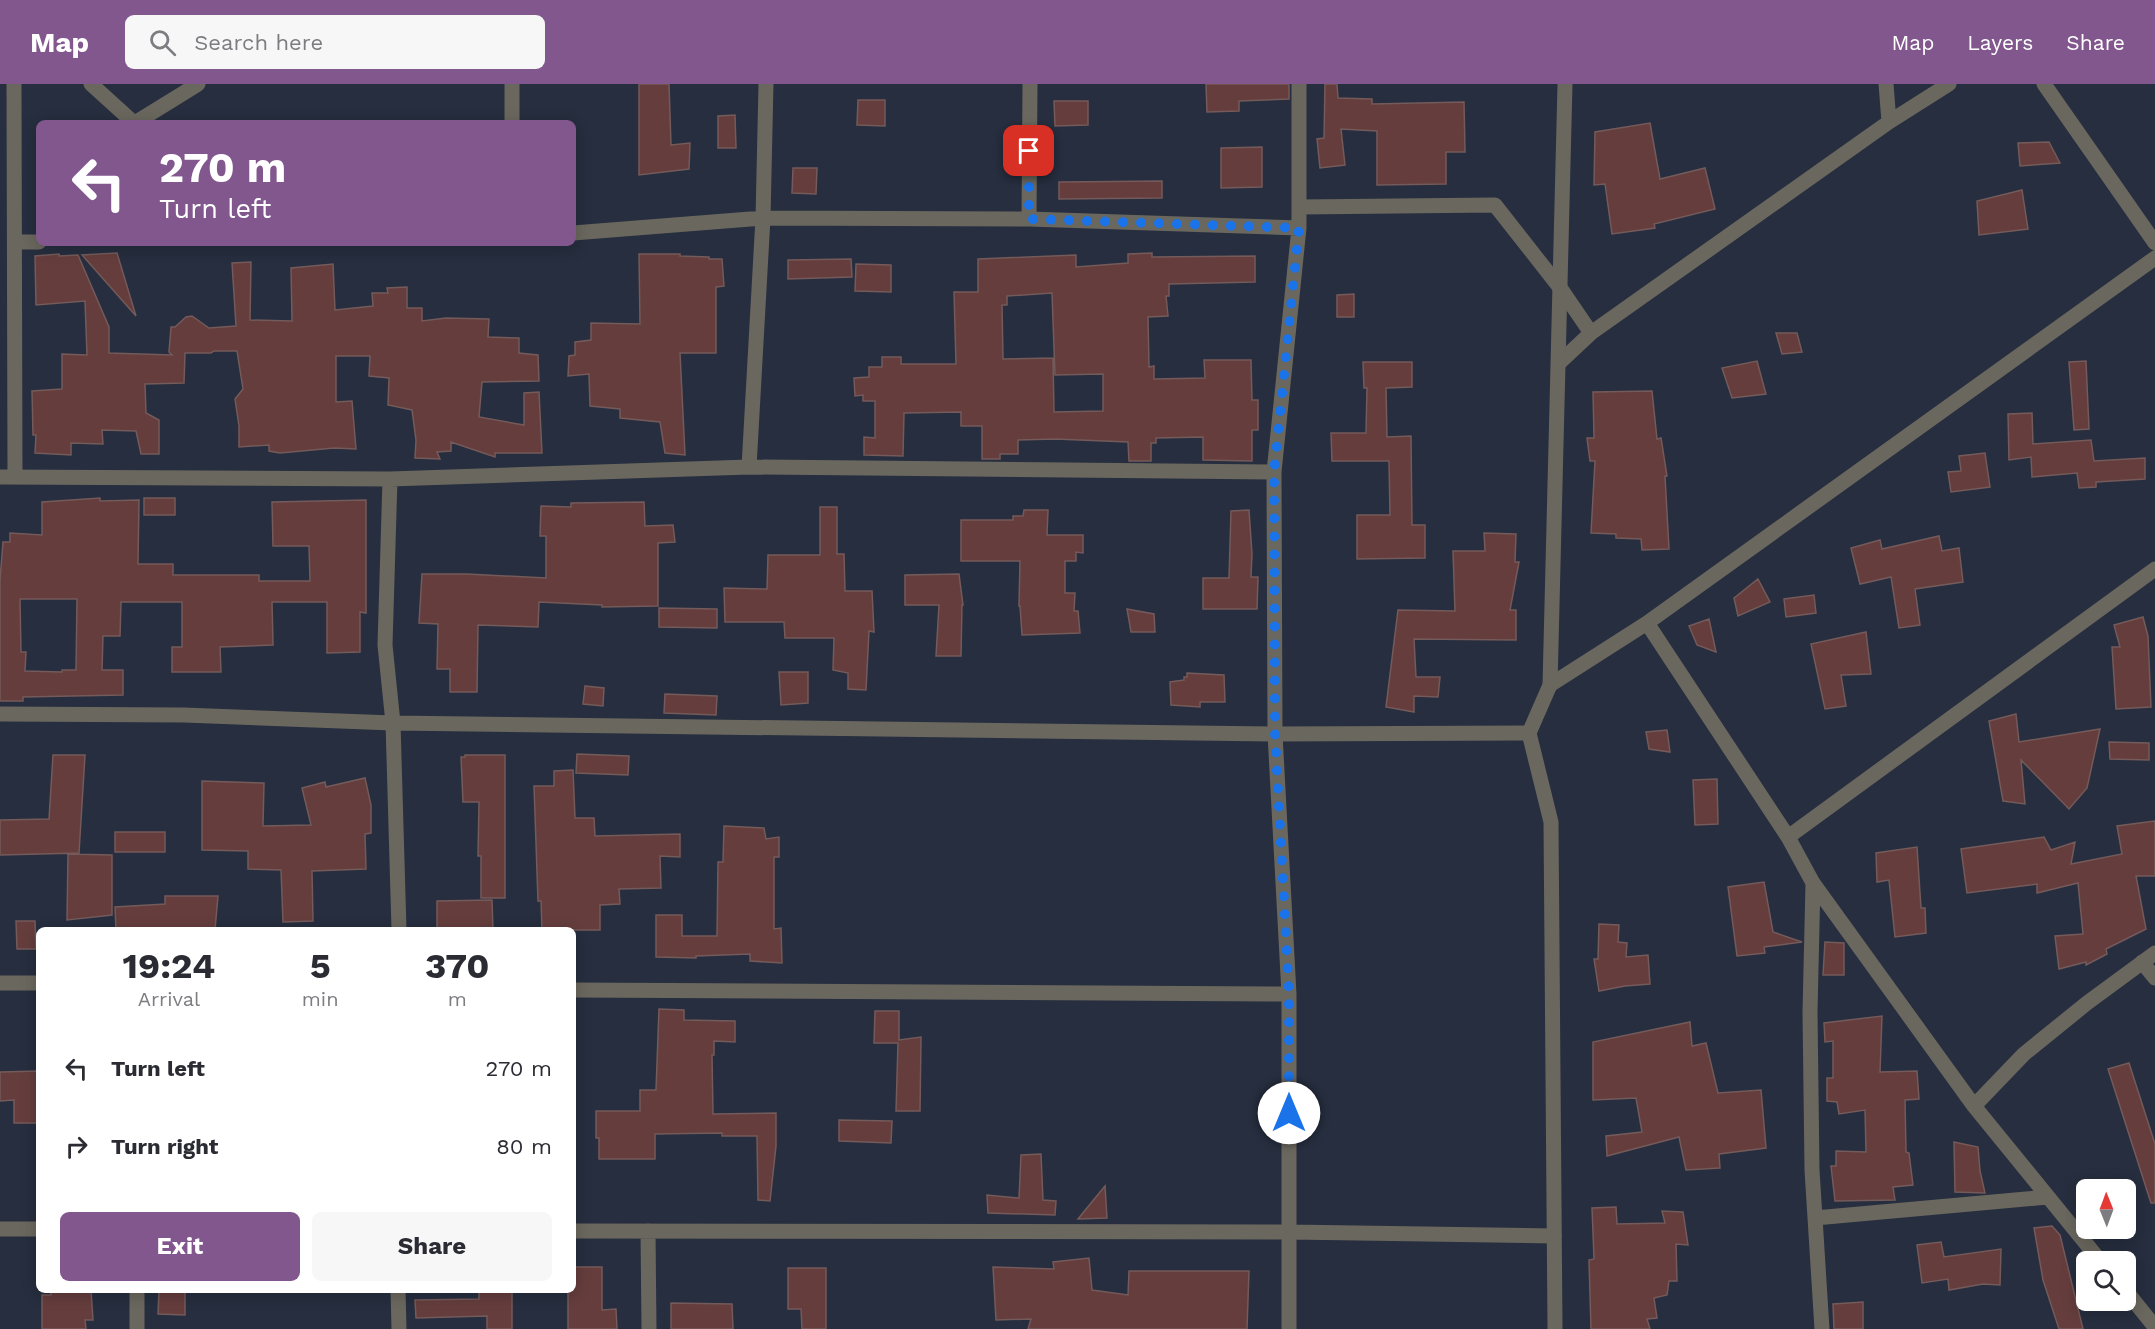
<!DOCTYPE html>
<html lang="en">
<head>
<meta charset="utf-8">
<style>
  body { margin:0; font-family:"Work Sans",sans-serif; background:#f7f7f7; color:#2b2b33; height:100vh; display:flex; flex-direction:column; font-size:22px; white-space:nowrap }
  * { box-sizing:border-box; margin:0 }
  p { font-size:20px; color:#7c7c81 }
  .icon { flex:none; width:33px; height:33px; fill:none; stroke:currentColor; stroke-width:2; stroke-linecap:round; stroke-linejoin:round }
  .map { position:relative; flex:1; overflow:hidden }
  .drawer { position:absolute; left:36px; top:843px; width:540px; height:366px; display:flex; flex-direction:column; background:#fff; border-radius:9px; box-shadow:0 3px 15px #0003 }
  .drawer>* { flex:none }
  .hud { position:absolute; left:36px; top:36px; width:540px; height:126px; border-radius:9px; box-shadow:0 3px 15px #0003; background:#81578e; color:#fff; overflow:hidden }
  .needle { width:39px; rotate:359deg }
  .fabs { position:absolute; left:2076px; top:1095px; display:grid; gap:12px }
  .fabs a { display:grid; place-items:center; width:60px; height:60px; border-radius:9px; background:#fff; box-shadow:0 3px 15px #0003; font-size:30px }
  .pin { position:absolute; display:grid; place-items:center; width:51px; height:51px; color:#fff; margin:-26px; border-radius:12px; box-shadow:0 3px 9px #0006 }
  .me { position:absolute; width:66px; margin:-33px; rotate:0deg; stroke-linejoin:round; filter:drop-shadow(0 0 4px #0008) }
  .turn { display:flex; align-items:center; gap:21px; height:126px; padding:0 24px; font-size:27px }
  .turn .icon { width:78px; height:78px; stroke-width:2.5 }
  .turn b { display:block; font-size:42px; line-height:51px }
  .eta { display:flex; justify-content:space-evenly; align-items:center; height:102px; text-align:center }
  .eta b { font-size:36px; font-weight:700; line-height:42px }
  .primary-button { display:flex; gap:12px; margin-top:auto; padding:12px 24px }
  .primary-button a { flex:1; height:69px; border-radius:9px; background:#81578e; color:#fff; font-size:24px; font-weight:700; line-height:69px; text-align:center }
  .primary-button a+a { background:#f7f7f7; color:#2b2b33 }
  ul { padding:0; list-style:none }
  li { display:flex; align-items:center; gap:18px; height:78px; padding:0 24px }
  li div { flex:1 }
  li b { display:block; font-size:22px }
  li em { font-style:normal }
  header { display:flex; align-items:center; gap:36px; box-sizing:border-box; height:84px; padding:0 30px; background:#81578e; color:#fff }
  header strong { font-size:28px }
  nav { display:flex; gap:33px; margin-inline-start:auto; font-size:21px }
  .search { width:420px; height:54px; background:#f7f7f7; display:flex; align-items:center; gap:15px; box-sizing:border-box; padding:0 21px; border-radius:9px; color:#7c7c81; font-size:22px }
  .map>svg:first-child { display:block }
  .building { fill:#653d3d; stroke:#745a5a; stroke-width:1.5; fill-rule:evenodd }
  .lines { fill:none; stroke-linecap:round; stroke-linejoin:round }
  .minor { stroke:#6a675e; stroke-width:15 }
  .tertiary { stroke:#6a675e; stroke-width:15 }
  .route { stroke:#1a73e8; stroke-width:10; stroke-dasharray:0 18 }
</style>
</head>
<body>
<header>
<strong>Map</strong>
<div class="search"><svg class="icon" aria-label="search" viewBox="0 0 24 24"><circle cx="10" cy="10" r="6"/><path d="M15 15l6 6"/></svg>Search here</div>
<nav><a>Map</a><a>Layers</a><a>Share</a></nav>
</header>
<div class="map">
<svg width="2155" height="1245" viewBox="0 0 2155 1245">
  <rect width="100%" height="100%" fill="#262e3f"/>
  <path class="building" d="M639,0h30l2,61 19,-2 -1,26 -50,6z
    M1206,0h83v15l-50,2v10l-32,1z
    M1325,0h12l1,14 34,1v5l92,-2 1,50h-19v32l-69,1v-54l-36,-2 4,36 -25,3 -3,-29 7,-1z
    M858,16h27v26l-28,-1z
    M1054,17h34v24l-33,1z
    M735,31l1,33h-18v-32z
    M1650,39l10,56 45,-11 10,41 -61,15 1,4 -43,6 -7,-50 -11,1 1,-53z
    M2049,58l11,21 -40,3 -2,-23z
    M1262,63v40l-41,1v-40z
    M793,84h24l-1,26 -24,-1z
    M1162,97v17l-103,1v-17z
    M2022,106l6,39 -49,6 -2,-34z
    M117,169l19,63 -54,-61z
    M1152,169v4l103,-1v26l-86,2v12h-3l2,20 -20,1 1,50 5,-1v13l51,-1 -1,-18h47l1,40h6v30h-6v31l-49,-1v-23l-47,1v5h-5v18h-22l-1,-19 -73,-3 -37,1v14h-18v5h-18v-33h-21v-14l-57,1 -1,43 -39,-1v-18l11,1v-37h-12v-6l-8,1 -1,-18 15,-1v-10h13v-10h19v7h55l-2,-72h24v-33l98,-4v12l52,-4v-9zM1052,209l3,82 48,-1v37l-49,1 -1,-54 -50,1 -1,-54h5v-9z
    M59,170v2l19,-1 31,72v26l63,2 -3,-3 2,-25h4l11,-10 6,-1 17,12 27,-2 -4,-63 19,-1 -1,58 42,1 -1,-53 42,-4 2,46 38,-4 -1,-13h16l-1,-5 20,-1v21h15v13l24,-3 43,1 -1,18 31,1v15l19,2 1,26 -57,1 -3,35 45,8v-32l15,-1 3,61h-47v4l-44,-15v9l-14,1 3,7 -25,-1 1,-18 -4,-30 -24,-5 1,-27 -20,-2 1,-20h-34v46l16,-1 4,48 -22,-1 -54,5 -11,-2v-6l-30,2v-21l-4,-27 8,-10 -6,-38h-23l-3,2h-26l-1,30 -39,1 1,29 13,7v34h-18l-5,-23 -34,-1 1,14 -32,-1v12l-36,-2 1,-18h-3l-1,-44 30,-2v-35l25,1 -2,-54 -49,4 -1,-49z
    M639,170h41v2l29,1v2h13l2,27 -8,1v66h-36l5,102 -20,-2 -5,-31 -40,-4v-9l-30,-3 -1,-32 -21,2 1,-20 6,-1v-13l16,-2v-17l49,1z
    M851,175l1,18 -64,2v-19z
    M856,180l35,1v27l-36,-1z
    M1354,210v23h-17v-22z
    M1776,249h21l5,19 -20,2z
    M1757,277l9,33 -34,4 -10,-30z
    M2086,277l3,68 -15,1 -5,-68z
    M1363,278h49v25l-26,1 1,49 24,-1 1,89h13v33l-68,1v-44h33l-1,-54h-57l-1,-28h35l1,-45h-3z
    M1652,307l5,48 4,-1 6,38h-2l4,73 -27,1 -1,-11 -25,-1v-4l-25,-1 4,-72h-5l-3,-23h7l-1,-46z
    M2032,329l1,31 58,-4 3,21 51,-3v21l-49,3v5l-17,1 -2,-15 -45,4 -1,-20 -22,3 -1,-46z
    M1985,369l5,34 -39,5 -3,-20 13,-1 -2,-15z
    M100,414v3l39,-1 -1,64h35v11h86v6h51l-1,-35h-36l-1,-44 94,-2v113l-6,-1v40l-33,1v-51h-55l1,43 -53,2 1,25h-49v-25h10v-45h-61l-1,34h-17l-1,34h21v25l-100,2v4h-23v-121l3,-38h7v-9l32,2v-33zM20,515h57l-1,71h-14v2l-37,-1 1,-19h-5z
    M144,414h31v17h-31z
    M644,418l1,24 28,-1 2,17 -17,1v63l-56,1v-2l-63,-3 -1,25 -60,-2 -1,67h-27v-23h-13l1,-45 -19,-1 3,-49h45l79,4v-42h-6l1,-30 30,1v-4z
    M820,423h17v47h7l1,37h27l2,41 -5,-1 -3,59 -18,-1v-16l-15,-3 1,-32h-49l-1,-16h-59l-1,-34 43,1 1,-34h52z
    M1024,426h24l-1,25h36v18l-7,-1v9h-11v32h10l-1,18h4l2,22 -58,2 -2,-29h-1l1,-45h-59v-41h52v-4h10z
    M1249,426l3,44 -1,23h7l-1,32h-54v-31h26l2,-67z
    M1484,449l32,1 -1,28h4l-9,48h6v30l-102,-1 2,38h24l-2,20 -24,-1v16l-28,-5 12,-97 57,1 -2,-60h32z
    M1939,452l3,15 17,-3 4,34 -48,7 5,36 -21,3 -8,-51 -31,7 -9,-36 29,-8 2,9z
    M959,490l4,31h-1l-1,51h-25l3,-51h-34v-30z
    M1758,495l12,23 -32,14 -4,-18z
    M1814,511l2,18 -30,4 -2,-18z
    M659,524l58,1v19l-58,-1z
    M1127,525l27,5 1,18h-24z
    M2143,533l5,19 3,71 -35,2 -4,-62h8l-6,-22z
    M1709,535l7,33 -19,-7 -8,-19z
    M1866,548l5,42 -30,1 5,31 -21,3 -14,-65z
    M779,588h29v31l-27,2z
    M1187,589l37,2 1,27h-25v5l-29,-2 -1,-23 14,-2v-3h3z
    M585,602l19,2 -1,18 -20,-2z
    M665,610l52,2 -1,19 -52,-2z
    M2016,630l3,28 81,-13 -13,59 -18,21 -48,-49 4,44 -22,-3 -14,-80z
    M1667,646l3,22 -21,-3 -3,-17z
    M2109,658l40,1v17l-39,-1z
    M577,670l52,2 -1,19 -52,-2z
    M53,671h32l-6,98 -79,2v-35l49,-1z
    M465,671h40v143h-24v-42h-3l1,-54h-16l-2,-45h4z
    M573,686l2,48h19l1,18 85,-2v23l-20,-1 1,32 -42,1 1,15 -20,1v25h-58l-1,-29h-3l-4,-115h20v-15z
    M365,694l6,27v28l-6,1 1,35 -54,2 1,50 -30,1 -2,-52 -33,-1v-18l-46,-1v-69l62,2 -1,43 48,-1 -9,-37 23,-6 1,5z
    M1717,695l1,45 -23,1 -2,-45z
    M2155,737v55h-19l10,53 -40,20 1,5 -21,11v-3l-27,7 -4,-33 28,-2 -5,-51 -41,10v-9l-70,9 -6,-44 83,-12 7,13 24,-8 -4,22 51,-10 -5,-28z
    M724,742l40,2 2,11 13,-2v20h-5v72l7,-1 1,35 -32,-2v-7l-54,2v2l-40,-1v-42h26v21h35l1,-74h5z
    M115,748h50v20h-50z
    M1917,763l4,61h4l1,25 -31,4 -6,-57 -12,2 -1,-29z
    M68,770l44,1v60l-45,5z
    M1764,798l9,50 29,10 -38,5 1,6 -28,3 -9,-69z
    M165,812h53l-3,34h-99l-1,-23 50,-3z
    M492,816l1,30h-56v-29z
    M16,837h19l1,28h-19z
    M1599,840l20,1 -1,17 9,1 -1,14 22,-2 2,29 -25,2 -26,5 -5,-32h4z
    M1825,858l19,1v32h-21z
    M659,925l25,1v10l51,1v21l-21,-1v14h-2l1,59 63,-1v33l-6,55 -12,-1 -1,-64h-35v-3l-67,1v25h-56v-21h-3v-27h44v-21h16z
    M875,927h24v29l22,-3 -1,74h-24l2,-68h-24z
    M1882,932l-2,56 37,-1 2,28 -14,1 1,52 3,1 4,32 -20,2 2,13 -60,1 -4,-35h5v-15l30,1 -1,-42 -26,4 -2,-12 -10,-1v-23h6v-37l-8,1 -1,-19z
    M1690,938l2,24 14,-3 12,50 43,-3 5,58 -47,6 1,14 -34,2 -7,-33 -72,19 -1,-20 36,-4 -6,-34 -43,2v-58z
    M2129,979l26,81v59h-4l-43,-134z
    M39,987v52h-25v-23l-14,1v-29z
    M839,1036l53,1 -1,22 -52,-2z
    M1954,1058l24,5 2,24 5,22 -30,-1z
    M1041,1070l2,46 13,1 -1,14 -67,-2 -1,-18 32,3 2,-43z
    M1105,1102l2,32 -29,1 13,-16z
    M1616,1123l1,17 48,-1 -3,-12 21,1 5,33 -12,-1 1,37h-8l-2,14 -13,3 3,20 -10,1 3,10h-59l-2,-69 5,-1 -2,-51z
    M2052,1142l8,9 23,94h-24l-16,-49 -9,-52z
    M1941,1158l3,15 57,-8 -1,36 -17,-1 -34,6 -1,-11 -26,4 -5,-38z
    M1089,1174l3,32 36,5 1,-24h120l-2,58h-219l3,-10 -35,1 -3,-53 61,2 -1,-7z
    M573,1183h29v43l14,-1 1,20h-49v-39h5z
    M788,1184h38v61h-24l-1,-20h-13z
    M50,1206h41l2,30h-8l1,9h-44v-34h9z
    M159,1207h26v24l-27,-1z
    M479,1207h33v38h-25v-13l-71,2 -1,-18 64,-1z
    M1863,1218v27h-29l-1,-25z
    M671,1219l61,1 1,25h-62z"/>
  <g class="lines">
    <path class="minor" d="M14,0l1,393
      M91,0l43,39
      M1886,0l3,38
      M2044,0l111,159
      M135,39l63,-39
      M512,39v-39
      M1299,123l196,-2 66,84 30,44
      M1029,135l1,-135
      M573,149l190,-15 266,1 270,9
      M15,158h24
      M1559,279l32,-30 298,-211 60,-38
      M749,383l14,-249 3,-134
      M0,393l390,2 359,-12 525,5
      M390,395l-5,166 8,78 6,207
      M1647,539l141,214 25,46 161,223 127,156
      M1550,601l97,-62 508,-365
      M0,630l184,1 209,8 882,11 254,-1
      M1788,753l367,-268
      M1813,799l-3,129 2,158 10,159
      M2142,878l13,16
      M0,899h39
      M573,906l716,4
      M1974,1022l50,-52 63,-51 68,-50
      M1815,1134l232,-21
      M0,1145h39
      M573,1147l717,1 264,4
      M648,1147l1,98
      M137,1206v39
      M398,1206l1,39
      M2126,1207l29,36
      M1289,1245v-335l-14,-260 -1,-262 25,-244v-144"/>
    <path class="tertiary" d="M1555,1245l-4,-507 -22,-89 21,-48 15,-601"/>
  </g>
  <g class="lines">
    <path class="route" d="M1029,67v68l270,9 -25,244 1,262 14,260v119"/>
  </g>
</svg>
<div class="fabs">
<a><svg class="needle" viewBox="-14 -14 28 28"><path d="M0-13l5 13h-10z" fill="#e53935"/><path d="M0 13l5-13h-10z" fill="#7c7c81"/></svg></a>
<a><svg class="icon" aria-label="search" viewBox="0 0 24 24"><circle cx="10" cy="10" r="6"/><path d="M15 15l6 6"/></svg></a>
</div>
<div class="pin" style="left:1029px;top:67px;background:#d93025"><svg class="icon" aria-label="arrive" viewBox="0 0 24 24"><path d="M6 21V4h12l-3 4 3 4H6"/></svg></div>
<svg class="me" style="left:1289px;top:1029px" viewBox="-20 -20 40 40"><circle r="19" fill="#fff"/><path d="M0-13L10 11 0 6-10 11z" fill="#1a73e8"/></svg>
<div class="hud">
<div class="turn"><svg class="icon" aria-label="left" viewBox="0 0 24 24"><path d="M17 20v-9H6M10 6l-5 5 5 5"/></svg><div><b>270 m</b>Turn left</div></div>
</div>
<section class="drawer">
<div class="eta">
<div><b>19:24</b><p>Arrival</p></div>
<div><b>5</b><p>min</p></div>
<div><b>370</b><p>m</p></div>
</div>
<ul>
<li><svg class="icon" aria-label="left" viewBox="0 0 24 24"><path d="M17 20v-9H6M10 6l-5 5 5 5"/></svg><div><b>Turn left</b></div><em>270 m</em></li>
<li><svg class="icon" aria-label="right" viewBox="0 0 24 24"><path d="M7 20v-9h11M14 6l5 5-5 5"/></svg><div><b>Turn right</b></div><em>80 m</em></li>
</ul>
<div class="primary-button"><a>Exit</a><a>Share</a></div>
</section>
</div>
</body>
</html>
